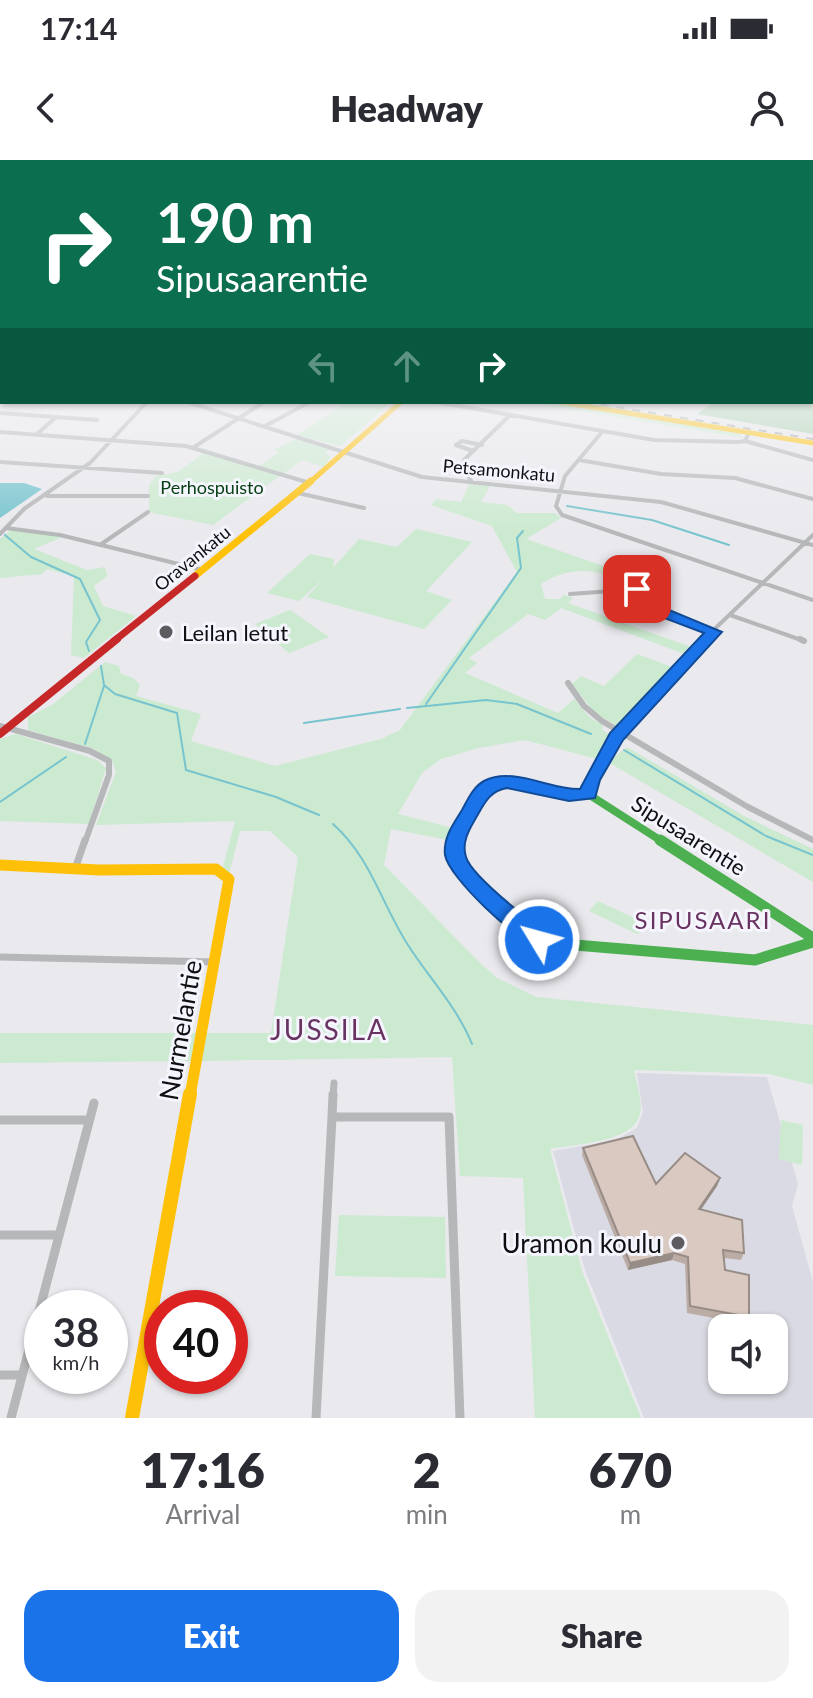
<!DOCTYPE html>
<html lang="en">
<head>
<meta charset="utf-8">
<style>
  body { margin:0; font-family:Lato,sans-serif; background:#f2f2f3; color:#2b2b33; height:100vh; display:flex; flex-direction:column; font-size:30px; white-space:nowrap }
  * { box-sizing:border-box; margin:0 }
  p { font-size:26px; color:#7c7c81 }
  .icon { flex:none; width:44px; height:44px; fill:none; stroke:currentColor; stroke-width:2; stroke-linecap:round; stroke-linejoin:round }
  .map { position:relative; height:1258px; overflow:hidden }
  .sheet { display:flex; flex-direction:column; background:#fff; flex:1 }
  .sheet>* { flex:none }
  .banner { position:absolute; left:0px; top:0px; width:814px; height:244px; box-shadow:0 2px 6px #0004; background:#0b6e4f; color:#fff; overflow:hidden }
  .fabs { position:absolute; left:708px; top:1154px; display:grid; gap:16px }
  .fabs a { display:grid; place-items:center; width:80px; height:80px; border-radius:16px; background:#fff; box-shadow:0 2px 6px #0004; font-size:40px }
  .speed { position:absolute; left:24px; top:1130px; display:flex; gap:16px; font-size:40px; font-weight:700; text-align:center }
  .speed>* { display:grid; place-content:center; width:104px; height:104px; border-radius:50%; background:#fff; box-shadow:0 2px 6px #0004; line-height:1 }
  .speed small { font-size:20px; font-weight:400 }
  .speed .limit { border:12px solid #d22; background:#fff; color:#111 }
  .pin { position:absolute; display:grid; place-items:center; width:68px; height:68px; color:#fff; margin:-34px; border-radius:16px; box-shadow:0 4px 12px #0006 }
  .me { position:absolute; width:88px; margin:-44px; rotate:307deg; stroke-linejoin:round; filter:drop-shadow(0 0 6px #0008) }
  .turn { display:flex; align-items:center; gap:28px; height:168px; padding:0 24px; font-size:36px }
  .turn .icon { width:104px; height:104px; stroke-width:2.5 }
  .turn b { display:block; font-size:56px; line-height:68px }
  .lanes { display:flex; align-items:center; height:76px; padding:0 24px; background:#0003; justify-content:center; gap:40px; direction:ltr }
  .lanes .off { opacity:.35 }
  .eta { display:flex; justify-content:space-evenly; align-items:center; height:136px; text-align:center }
  .eta b { font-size:48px; font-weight:800; line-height:56px }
  .primary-button { display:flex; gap:16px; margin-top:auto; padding:16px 24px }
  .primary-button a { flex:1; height:92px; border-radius:24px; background:#1a73e8; color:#fff; font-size:32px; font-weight:800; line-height:92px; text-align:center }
  .primary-button a+a { background:#f2f2f3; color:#2b2b33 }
  .status { display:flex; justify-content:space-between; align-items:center; height:56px; padding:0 40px; background:#fff; direction:ltr }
  .status svg { height:22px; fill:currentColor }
  header { display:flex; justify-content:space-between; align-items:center; height:104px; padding:0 24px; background:#fff; font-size:36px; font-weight:800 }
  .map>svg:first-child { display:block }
  .built { fill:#dadae4; fill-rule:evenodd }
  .green { fill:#ccead0 }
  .forest { fill:#a6d0ad }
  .water { fill:#77c4ce }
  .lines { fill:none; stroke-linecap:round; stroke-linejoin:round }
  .stream { stroke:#77c4ce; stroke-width:2 }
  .street-far3 { stroke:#b5b7b8; stroke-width:4 }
  .street-far2 { stroke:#b5b7b8; stroke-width:6 }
  .street-far1 { stroke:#b5b7b8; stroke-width:7 }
  .street { stroke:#b5b7b8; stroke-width:9 }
  .fast-far1 { stroke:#4caf50; stroke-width:8 }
  .fast { stroke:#4caf50; stroke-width:11 }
  .slow-far3 { stroke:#ffc107; stroke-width:5 }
  .slow-far2 { stroke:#ffc107; stroke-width:7 }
  .slow-far1 { stroke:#ffc107; stroke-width:11 }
  .slow { stroke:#ffc107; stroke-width:14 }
  .jam-far1 { stroke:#c62828; stroke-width:7 }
  .jam { stroke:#c62828; stroke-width:8 }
  .rail { stroke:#a8a8aa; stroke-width:2; stroke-dasharray:8 8; stroke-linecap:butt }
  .wall { fill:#bbada5 }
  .shaded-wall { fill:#988d86 }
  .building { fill:#d9c9c0; stroke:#988d86; stroke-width:2 }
  .route { fill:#1a73e8; stroke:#114b97; stroke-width:2 }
  .poi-dot { fill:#5c5c60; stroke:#f5f5fe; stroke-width:3 }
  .labels { text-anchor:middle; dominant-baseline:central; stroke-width:6; stroke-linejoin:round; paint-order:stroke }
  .far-street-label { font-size:18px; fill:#101013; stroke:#f5f5fe }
  .far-park-label { font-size:18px; fill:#074013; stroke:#f5f5fe }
  .poi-label { font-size:22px; fill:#101013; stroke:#f5f5fe; text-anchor:start }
  .street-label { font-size:22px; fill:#101013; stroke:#f5f5fe }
  .neighbourhood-label { font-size:24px; letter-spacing:2px; fill:#683261; stroke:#f5f5fe }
  .near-street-label { font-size:26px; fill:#101013; stroke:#f5f5fe }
  .near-poi-label { font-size:26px; fill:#101013; stroke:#f5f5fe; text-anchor:end }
  .near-neighbourhood-label { font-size:28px; letter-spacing:2px; fill:#683261; stroke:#f5f5fe }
</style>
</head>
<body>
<div class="status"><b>17:14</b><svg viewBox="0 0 49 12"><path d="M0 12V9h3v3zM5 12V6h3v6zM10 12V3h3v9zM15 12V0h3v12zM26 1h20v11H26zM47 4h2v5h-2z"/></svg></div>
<header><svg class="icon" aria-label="back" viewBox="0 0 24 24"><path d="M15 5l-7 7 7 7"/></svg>Headway<svg class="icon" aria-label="person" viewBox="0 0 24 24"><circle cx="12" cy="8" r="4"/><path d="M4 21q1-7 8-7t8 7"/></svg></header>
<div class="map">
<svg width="813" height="1258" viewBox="0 0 813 1258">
  <rect width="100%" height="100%" fill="#e9e9ee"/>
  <path class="built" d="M637,913l130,4 31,107 -6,22 21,76v136h-169l-59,-148 -32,-119 63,-11 21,-12 6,-16zM722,1168h52v52h-52z"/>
  <path class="green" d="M346,242h45l-50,44 -44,-11z
    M526,242h25l188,31 5,5z
    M298,278l32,11 -5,4 6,3 -7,11 -22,-7 -89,65 -64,-13v-27l7,-9 21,-4 30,-21 49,17 23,-16 -6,-2z
    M469,324l21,2 -9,16 26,3 10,8h38l6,5 -35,21 97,34 -11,2 6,13 -7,1 -6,-14c-20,-8 -47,-3 -64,9l4,15h15l4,-4 9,3 -5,5 126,45 -7,7 -126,-47 -16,12 -17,-6 -59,44 8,5 -12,10 93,40 16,-14 15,18 14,8 -1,5 11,6 -16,23 -72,-19 -47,8 -37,11 -19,14 -24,41 59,15 -4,12 -62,-12 -7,36 95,97 18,16 39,19 277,28v60l-44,-11 -135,-4c2,13 9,31 6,44 -7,29 -66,30 -90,35l32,122 59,147h-106l-12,-240 -63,-2 -8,-119 -251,4 5,-28h65l27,-176 -28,-26h-30l-11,43 -6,-7 12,-46 -139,4 20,-53 -4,-12 -18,-11 -66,-19v-13l24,-12 53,-43 14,4 2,8 12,4 7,7 -4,11 65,18 -10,27 84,25 106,-27 19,-9 117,-158 -25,-46 -61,-21 5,-6 25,3z
    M416,369l56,13 -46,49 26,9 -28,29 -117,-32 52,-58 38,8z
    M11,370l51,7 -28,12 53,21 18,-3 2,9 -13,10 9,20 33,10 -52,42 -13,-3 3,-79 -27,-7 -5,5 -42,4v-39z
    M310,394l24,5 -1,11 -34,31 -32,-8z
    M290,450l39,27 -40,16 -34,-29z
    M637,494l38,14 -55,60 -26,-16 -22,-28 9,-8 23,10z
    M16,574l81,26 9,8 -17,56 -89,-3v-82z
    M627,587l119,70 67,32v33l-205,-120z
    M598,741l53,25 -14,8 -48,-23z
    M0,873h197l-5,28 -192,2z
    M781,960l22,5 -1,40 -23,-6z
    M339,1055l106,2 1,61 -111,-2z"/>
  <path class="forest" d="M813,215v59l-116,-20 17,-12h98z"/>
  <path class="water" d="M0,323h24l18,6 -42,29z"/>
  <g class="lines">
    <path class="stream" d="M567,346l85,14 77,25
      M5,375l26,22 49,22 20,41 -14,22 3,9
      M101,506l3,19 11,9 62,19 9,57 90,27 43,18
      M426,544l95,-136 -4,-30 6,-7
      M407,548l79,-8 31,4 74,30
      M304,563l96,-14
      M85,584l19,-58
      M624,590l142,86 47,19
      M0,642l66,-45
      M333,664c38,34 48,79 75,121 21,33 49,62 64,99"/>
    <path class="street-far3" d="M187,242l235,75 239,25 152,43
      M436,242l218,38 85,2 6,-1 4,-8
      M0,253l97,7
      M265,266l45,-24
      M0,272l186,14 124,37
      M602,272l-37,44 -9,30 6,9 251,85
      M37,274l18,-16
      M745,281l68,19
      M194,287l70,-45
      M473,291l-17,-6 6,-4 20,4
      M579,300l82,14 74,4 78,21
      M0,302l162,11
      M472,322l-10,-15 2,-7 46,-45
      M298,333l66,15
      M47,336h101
      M6,368l54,7 143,35
      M0,374l24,-25 66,-46 57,-61
      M100,385l48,-33
      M570,434l70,-5 7,3 17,21 50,19
      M730,455l74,26
      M702,481l111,-106"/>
    <path class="street-far2" d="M800,479l4,2
      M568,523l16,23 18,15 146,86 65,33
      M0,566l90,25 19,10v14l-24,67
      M588,634c19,-62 71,-110 116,-155"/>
    <path class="street-far1" d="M75,709l10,-29
      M0,797l215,5
      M333,936l1,-13"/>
    <path class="street" d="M332,957l1,-23
      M0,960h89
      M0,1075h59
      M0,1215h22
      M11,1258l83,-315
      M316,1258l16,-301h117l11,301"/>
    <path class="fast-far1" d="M456,682l16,-35 27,-25 70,13 19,-1 75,48"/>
    <path class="fast" d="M457,680c-3,42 69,94 106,104l192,16 58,-18
      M660,680l153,98"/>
    <path class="slow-far3" d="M560,242l253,41
      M309,323l92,-81"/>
    <path class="slow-far2" d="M195,416l116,-95"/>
    <path class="slow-far1" d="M0,705l99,5 117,-1 13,10 -39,217"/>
    <path class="slow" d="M132,1258l58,-324"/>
    <path class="jam-far1" d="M114,481l81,-65"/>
    <path class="jam" d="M0,574l117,-95"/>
    <path class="rail" d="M585,242l228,37"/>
  </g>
  <path class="wall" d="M583,988l73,36 64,-6 -3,8 -17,24 44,43 -3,7 -17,-2 1,12 24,47 -3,7 -59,-11 -2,-49 -13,-4 -44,10 -46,-115z"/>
  <path class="shaded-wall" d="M720,1018l-3,8 -21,31 3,-8z
    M674,1093l-2,7 -44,10 2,-7z"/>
  <path class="building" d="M633,976l23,48 29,-31 35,25 -21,31 43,11 2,33 -21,-3 2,20 24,5v42l-59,-11 -2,-49 -14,-4 -44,10 -47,-115z"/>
  <linearGradient id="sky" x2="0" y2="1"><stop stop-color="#7bbade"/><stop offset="0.53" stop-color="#f5f5f7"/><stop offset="1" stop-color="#f5f5f7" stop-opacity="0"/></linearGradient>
  <rect width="813" height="374" fill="url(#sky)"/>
  <path class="route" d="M637,425l15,4 17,21 53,22 -99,108 -23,40 -5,18 -26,3 -62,-13c-17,3 -22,14 -30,28 -7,12 -16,26 -11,41 6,20 63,63 81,77l3,6 -3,6 -8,2c-22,-7 -90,-70 -94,-93 -2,-18 9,-32 17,-45 6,-11 11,-23 22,-29 29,-15 66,9 96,8l30,-56 94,-100 -45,-17 -17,-21 -12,-6z"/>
  <g class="poi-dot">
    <circle cx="166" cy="472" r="8"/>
    <circle cx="678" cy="1083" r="8"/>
  </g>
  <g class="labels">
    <g class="far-street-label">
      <text transform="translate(499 310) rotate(5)">Petsamonkatu</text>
      <text transform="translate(192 398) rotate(-39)">Oravankatu</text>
    </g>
    <g class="far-park-label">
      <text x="212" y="327">Perhospuisto</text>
    </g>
    <g class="poi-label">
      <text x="182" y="472">Leilan letut</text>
    </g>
    <g class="street-label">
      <text transform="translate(689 675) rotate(32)">Sipusaarentie</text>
    </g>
    <g class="neighbourhood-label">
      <text x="703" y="759">SIPUSAARI</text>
    </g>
    <g class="near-street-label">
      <text transform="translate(180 870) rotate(-80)">Nurmelantie</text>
    </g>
    <g class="near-poi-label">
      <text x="662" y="1083">Uramon koulu</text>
    </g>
    <g class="near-neighbourhood-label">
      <text x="329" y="869">JUSSILA</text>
    </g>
  </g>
</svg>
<div class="fabs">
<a><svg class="icon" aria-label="sound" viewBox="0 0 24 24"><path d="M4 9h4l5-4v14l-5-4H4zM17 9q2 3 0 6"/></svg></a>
</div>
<div class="speed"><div>38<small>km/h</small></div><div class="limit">40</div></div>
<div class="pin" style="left:637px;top:429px;background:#d93025"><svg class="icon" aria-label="arrive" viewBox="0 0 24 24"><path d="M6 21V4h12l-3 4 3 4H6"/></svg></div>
<svg class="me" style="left:539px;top:780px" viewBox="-20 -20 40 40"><circle r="17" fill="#1a73e8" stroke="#fff" stroke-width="3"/><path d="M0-11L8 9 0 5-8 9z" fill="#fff"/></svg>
<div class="banner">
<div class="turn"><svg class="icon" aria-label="right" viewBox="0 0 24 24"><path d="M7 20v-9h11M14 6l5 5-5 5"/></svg><div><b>190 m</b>Sipusaarentie</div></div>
<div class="lanes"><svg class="icon off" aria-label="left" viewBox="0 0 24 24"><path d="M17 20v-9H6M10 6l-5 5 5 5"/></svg><svg class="icon off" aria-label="ahead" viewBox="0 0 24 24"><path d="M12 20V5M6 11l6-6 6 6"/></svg><svg class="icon" aria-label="right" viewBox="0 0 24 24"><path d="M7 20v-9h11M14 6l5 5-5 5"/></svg></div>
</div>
</div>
<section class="sheet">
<div class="eta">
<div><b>17:16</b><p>Arrival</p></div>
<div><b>2</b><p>min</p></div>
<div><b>670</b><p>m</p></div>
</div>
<div class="primary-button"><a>Exit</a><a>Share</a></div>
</section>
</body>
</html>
